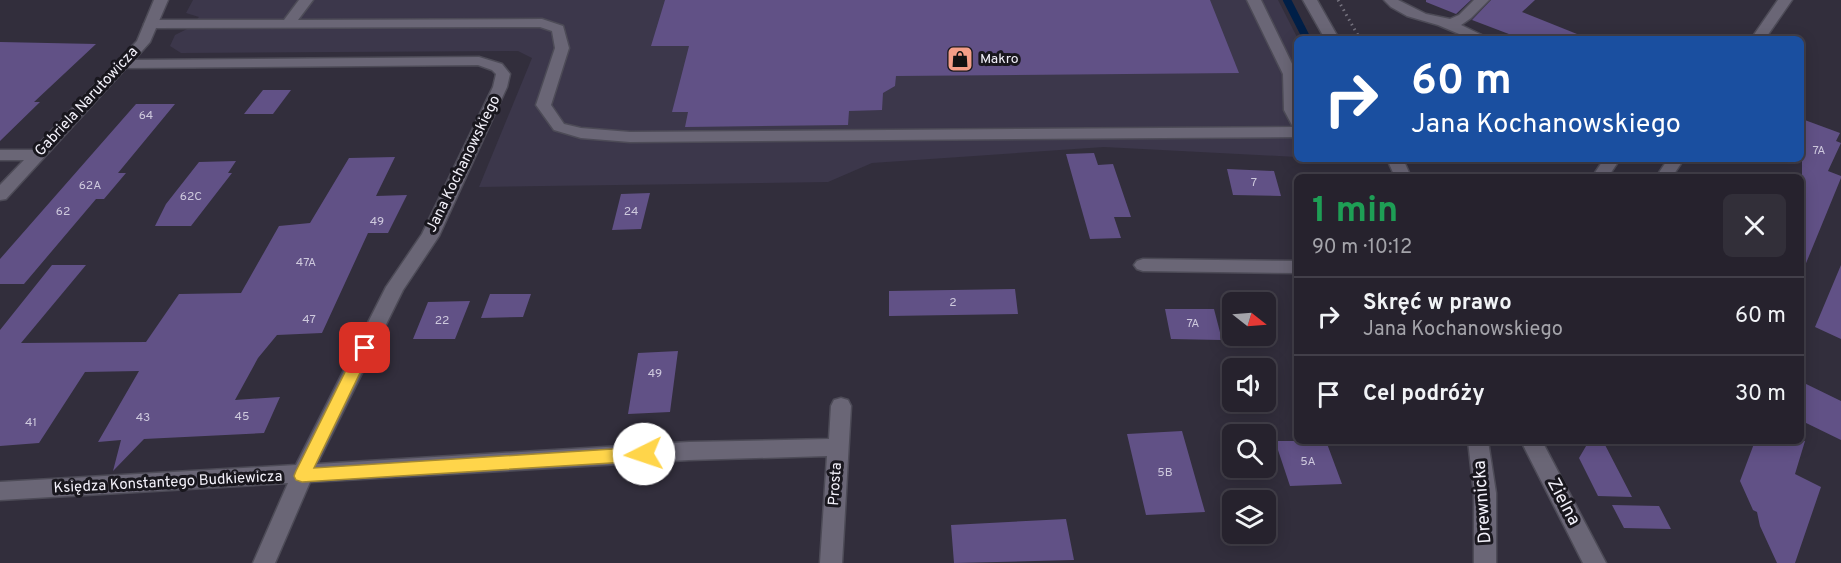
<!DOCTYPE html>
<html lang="pl">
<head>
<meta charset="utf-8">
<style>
  body { margin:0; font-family:Overpass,sans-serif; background:#322f39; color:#f1f3f6; height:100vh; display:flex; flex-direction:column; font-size:22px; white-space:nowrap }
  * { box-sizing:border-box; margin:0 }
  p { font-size:20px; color:#a4a4aa }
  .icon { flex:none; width:33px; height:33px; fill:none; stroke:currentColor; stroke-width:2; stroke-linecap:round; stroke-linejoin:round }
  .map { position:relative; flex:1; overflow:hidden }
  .details { position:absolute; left:1294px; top:174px; width:510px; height:270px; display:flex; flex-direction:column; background:#26222d; border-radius:9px; box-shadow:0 3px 15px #0003,0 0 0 2px #423f49 }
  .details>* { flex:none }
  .guide { position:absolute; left:1294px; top:36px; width:510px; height:126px; border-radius:9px; box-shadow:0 3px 15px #0003,0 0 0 2px #423f49; background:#1a4fa0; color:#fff; overflow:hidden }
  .needle { width:39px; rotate:107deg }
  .controls { position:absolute; left:1222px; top:292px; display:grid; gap:12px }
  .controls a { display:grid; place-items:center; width:54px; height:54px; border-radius:9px; background:#26222d; box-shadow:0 3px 15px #0003,0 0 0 2px #423f49; font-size:30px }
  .pin { position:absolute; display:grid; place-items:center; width:51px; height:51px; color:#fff; margin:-26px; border-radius:12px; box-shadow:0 3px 9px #0006 }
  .me { position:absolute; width:66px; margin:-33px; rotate:266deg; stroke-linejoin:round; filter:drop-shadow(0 0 4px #0008) }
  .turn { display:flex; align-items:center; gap:21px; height:126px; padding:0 18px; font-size:27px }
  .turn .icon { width:78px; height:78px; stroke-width:2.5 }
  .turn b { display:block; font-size:42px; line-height:51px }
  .round { display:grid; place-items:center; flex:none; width:63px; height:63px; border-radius:9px; background:#322f39 }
  .summary { display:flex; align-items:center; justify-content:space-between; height:102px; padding:0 18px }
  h1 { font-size:36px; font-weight:700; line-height:45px; color:#1e9e55 }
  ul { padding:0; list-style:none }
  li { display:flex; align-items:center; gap:18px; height:78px; padding:0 18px; border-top:2px solid #423f49 }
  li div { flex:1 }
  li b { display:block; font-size:22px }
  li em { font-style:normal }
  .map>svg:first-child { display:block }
  .built { fill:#3c374b }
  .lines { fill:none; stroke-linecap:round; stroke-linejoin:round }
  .stream { stroke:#001f47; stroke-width:8 }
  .building { fill:#615186 }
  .lane-casing { stroke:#4d4b57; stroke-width:3 }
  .street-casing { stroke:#4d4b57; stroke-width:3 }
  .secondary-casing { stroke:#4d4b57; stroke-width:3 }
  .path { stroke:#76737f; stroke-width:3; stroke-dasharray:1.5 4; stroke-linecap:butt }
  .lane { fill:#6a6676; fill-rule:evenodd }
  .street { fill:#6a6676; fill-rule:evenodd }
  .secondary { fill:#6a6676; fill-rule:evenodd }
  .route { fill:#ffd54a; stroke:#a68a30; stroke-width:1.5 }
  .labels { text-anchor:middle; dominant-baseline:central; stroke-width:6; stroke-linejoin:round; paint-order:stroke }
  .number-label { font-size:12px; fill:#cec9dd }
  .far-poi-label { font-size:14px; fill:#f3f1fa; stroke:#19171e; text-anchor:start }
  .street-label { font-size:15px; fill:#f3f1fa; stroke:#19171e }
  .near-street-label { font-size:18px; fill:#f3f1fa; stroke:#19171e }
</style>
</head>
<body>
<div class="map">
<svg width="1841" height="563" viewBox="0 0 1841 563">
  <rect width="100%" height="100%" fill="#322e3c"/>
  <path class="built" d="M193,0h1085l20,39 -1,118 -193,-10 -232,16 -44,19 -349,5 53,-129 -14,-7 -337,2 -11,-7 5,-11 14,-7 10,-11 -13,-4z"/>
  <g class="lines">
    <path class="stream" d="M1287,0l20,39"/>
  </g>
  <path class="building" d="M665,0h545l29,73 -343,3 -1,10 -12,7 -1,17 -33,1 -1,14 -163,2 3,-15h-16l17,-66h-38z
    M1426,0h45l-15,14 -30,-12z
    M1491,0h44l-13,12 60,24 -1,3h-59l-50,-19z
    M0,42l96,2 -62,58h6l-40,39z
    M263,90h28l-18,24h-29z
    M136,104h39l-57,69h8l-22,26h-8l-72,85h-24v-25z
    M1802,119l38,14 -4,8 5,2 -13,28 13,5v2l-39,95z
    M1094,153l4,12 15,-1 18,53h-17l7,21 -31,1 -24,-85z
    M395,157l-19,39 31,-1 -19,38h-20l-46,100 -45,2 -19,23 -23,42 45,-3 -16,36 -120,6 -31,32 8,-31 -23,2 41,-71 -54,1 -46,71 -39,3v-116l52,-65h34l-65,78 125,-1 33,-48 62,-1 38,-67 31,-3 39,-65z
    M236,161l-8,12h4l-41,53h-36l11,-22 33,-42z
    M1227,169l47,2 7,25 -48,-1z
    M650,193l-9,36 -29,1 9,-36z
    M1841,265v74l-26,-12z
    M1015,289l3,25 -129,2v-25z
    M490,294h41l-8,23 -42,1z
    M470,301l-15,38h-42l15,-37z
    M1165,309h49l8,31 -51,-1z
    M678,351l-8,61 -42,2 10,-61z
    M1802,382l39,19v39l-39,-19z
    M1182,431l23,81 -59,3 -19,-81z
    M1275,441h51l16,43 -52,2z
    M1589,441h14l29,56 -34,-1 -19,-38z
    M1755,441h50l-10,33 26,13 -26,76h-18l-17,-37 -3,-14 -4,-2 -13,-29z
    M1612,505l47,1 12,23 -47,-1z
    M1066,519l8,41 -120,3 -3,-38z"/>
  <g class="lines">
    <g class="lane-casing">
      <path id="lane" d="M299,0h14l-15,20 244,-1 21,7 6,22 -18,57 13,19 17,4 49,4 663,-5 -9,-17 -1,-36 -36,-74h14l36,74 1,63 -668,5 -49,-4 -27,-8 -18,-25 19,-57 -3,-17 -12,-4 -389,1 -7,-4 7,-4h133z
        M1384,0h14l28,14 24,5 9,-4 15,-15h15l-18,18 -10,7 29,14h-19l-33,-14 -31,-9 -16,-9z
        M1604,159h16l-12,18h-16z
        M1143,259l155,2v12l-155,-2 -6,-2 -3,-4 3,-4z"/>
    </g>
    <g class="street-casing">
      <path id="street" d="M154,0h14l-18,42 -16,18 345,-3 23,7 8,10 -3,13 -68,149 -36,54 -86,174 372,-22 140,-3 2,-33 3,-6 7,-2 7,2 3,6 -9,157h-22l7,-107 -138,4 -379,22 -35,81h-22l35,-80 -288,17v-18l296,-17 90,-178 36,-53 71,-147 3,-13 -4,-4 -14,-5 -352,3 -120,131 -6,1v-15l24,-25h-24v-10h33l104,-109z
        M1778,0h14l-27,39h-14z
        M1668,159h16l-12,18h-16z
        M1521,441h21l64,122h-23z"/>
    </g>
    <g class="secondary-casing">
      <path id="secondary" d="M1303,0h14l22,39h-14z
        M1387,159h16l8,18h-16z
        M1468,441h20l8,52v70h-22v-70z"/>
    </g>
    <path class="path" d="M1338,0l22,39"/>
    <use href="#lane" class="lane"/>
    <use href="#street" class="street"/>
    <use href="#secondary" class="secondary"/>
  </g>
  <path class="route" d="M365,343l5,2 2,3 -58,120 330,-21 6,2 2,5 -2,5 -6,2 -342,21 -6,-2 -2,-4 2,-5 61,-123 3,-3z"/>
  <defs>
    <g id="shop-square" transform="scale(1.35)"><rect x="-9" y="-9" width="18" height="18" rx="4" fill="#f49e87" stroke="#19171e"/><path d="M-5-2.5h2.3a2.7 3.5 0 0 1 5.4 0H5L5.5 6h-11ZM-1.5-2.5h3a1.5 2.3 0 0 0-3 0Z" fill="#111"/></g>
  </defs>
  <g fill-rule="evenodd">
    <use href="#shop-square" x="960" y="59"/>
  </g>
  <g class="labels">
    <g class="number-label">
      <text x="146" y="116">64</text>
      <text x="1819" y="151">7A</text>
      <text x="1254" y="183">7</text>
      <text x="90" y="186">62A</text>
      <text x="191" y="197">62C</text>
      <text x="63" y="212">62</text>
      <text x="631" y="212">24</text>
      <text x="377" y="222">49</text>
      <text x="306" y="263">47A</text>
      <text x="953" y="303">2</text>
      <text x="309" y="320">47</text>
      <text x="442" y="321">22</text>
      <text x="1193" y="324">7A</text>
      <text x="655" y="374">49</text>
      <text x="242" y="417">45</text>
      <text x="143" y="418">43</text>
      <text x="31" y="423">41</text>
      <text x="1308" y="462">5A</text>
      <text x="1165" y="473">5B</text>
    </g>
    <g class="far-poi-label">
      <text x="980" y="59">Makro</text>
    </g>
    <g class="street-label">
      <text transform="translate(87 102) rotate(-47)">Gabriela Narutowicza</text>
      <text transform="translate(464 164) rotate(-64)">Jana Kochanowskiego</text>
      <text transform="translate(168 483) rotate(-3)">Księdza Konstantego Budkiewicza</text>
      <text transform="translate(836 484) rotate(-86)">Prosta</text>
    </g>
    <g class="near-street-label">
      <text transform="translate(1483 502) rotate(-94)">Drewnicka</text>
      <text transform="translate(1563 502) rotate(62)">Zielna</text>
    </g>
  </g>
</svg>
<div class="controls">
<a><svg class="needle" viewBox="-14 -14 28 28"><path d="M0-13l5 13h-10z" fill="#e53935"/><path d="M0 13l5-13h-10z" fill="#a4a4aa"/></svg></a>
<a><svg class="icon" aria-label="sound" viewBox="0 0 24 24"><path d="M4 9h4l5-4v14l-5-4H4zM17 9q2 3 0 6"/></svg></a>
<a><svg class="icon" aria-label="search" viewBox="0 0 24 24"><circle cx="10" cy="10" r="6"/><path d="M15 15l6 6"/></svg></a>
<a><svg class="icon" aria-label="layers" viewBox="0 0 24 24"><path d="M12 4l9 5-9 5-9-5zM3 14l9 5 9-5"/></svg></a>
</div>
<div class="pin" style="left:365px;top:348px;background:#d93025"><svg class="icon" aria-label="arrive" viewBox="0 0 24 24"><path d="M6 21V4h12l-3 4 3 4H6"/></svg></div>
<svg class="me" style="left:644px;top:454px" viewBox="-20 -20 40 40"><circle r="19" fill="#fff"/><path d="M0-13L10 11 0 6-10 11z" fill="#ffd54a"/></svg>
<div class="guide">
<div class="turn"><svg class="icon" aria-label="right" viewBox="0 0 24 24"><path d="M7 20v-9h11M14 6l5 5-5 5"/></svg><div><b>60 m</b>Jana Kochanowskiego</div></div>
</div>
<section class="details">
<div class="summary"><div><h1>1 min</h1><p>90 m · 10:12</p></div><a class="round"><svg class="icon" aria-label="close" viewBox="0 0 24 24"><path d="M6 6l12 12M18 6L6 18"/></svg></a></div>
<ul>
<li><svg class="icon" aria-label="right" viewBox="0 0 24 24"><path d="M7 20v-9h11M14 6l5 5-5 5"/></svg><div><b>Skręć w prawo</b><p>Jana Kochanowskiego</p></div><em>60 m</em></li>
<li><svg class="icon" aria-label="arrive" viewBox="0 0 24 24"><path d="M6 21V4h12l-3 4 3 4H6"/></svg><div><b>Cel podróży</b></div><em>30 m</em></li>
</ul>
</section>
</div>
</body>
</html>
